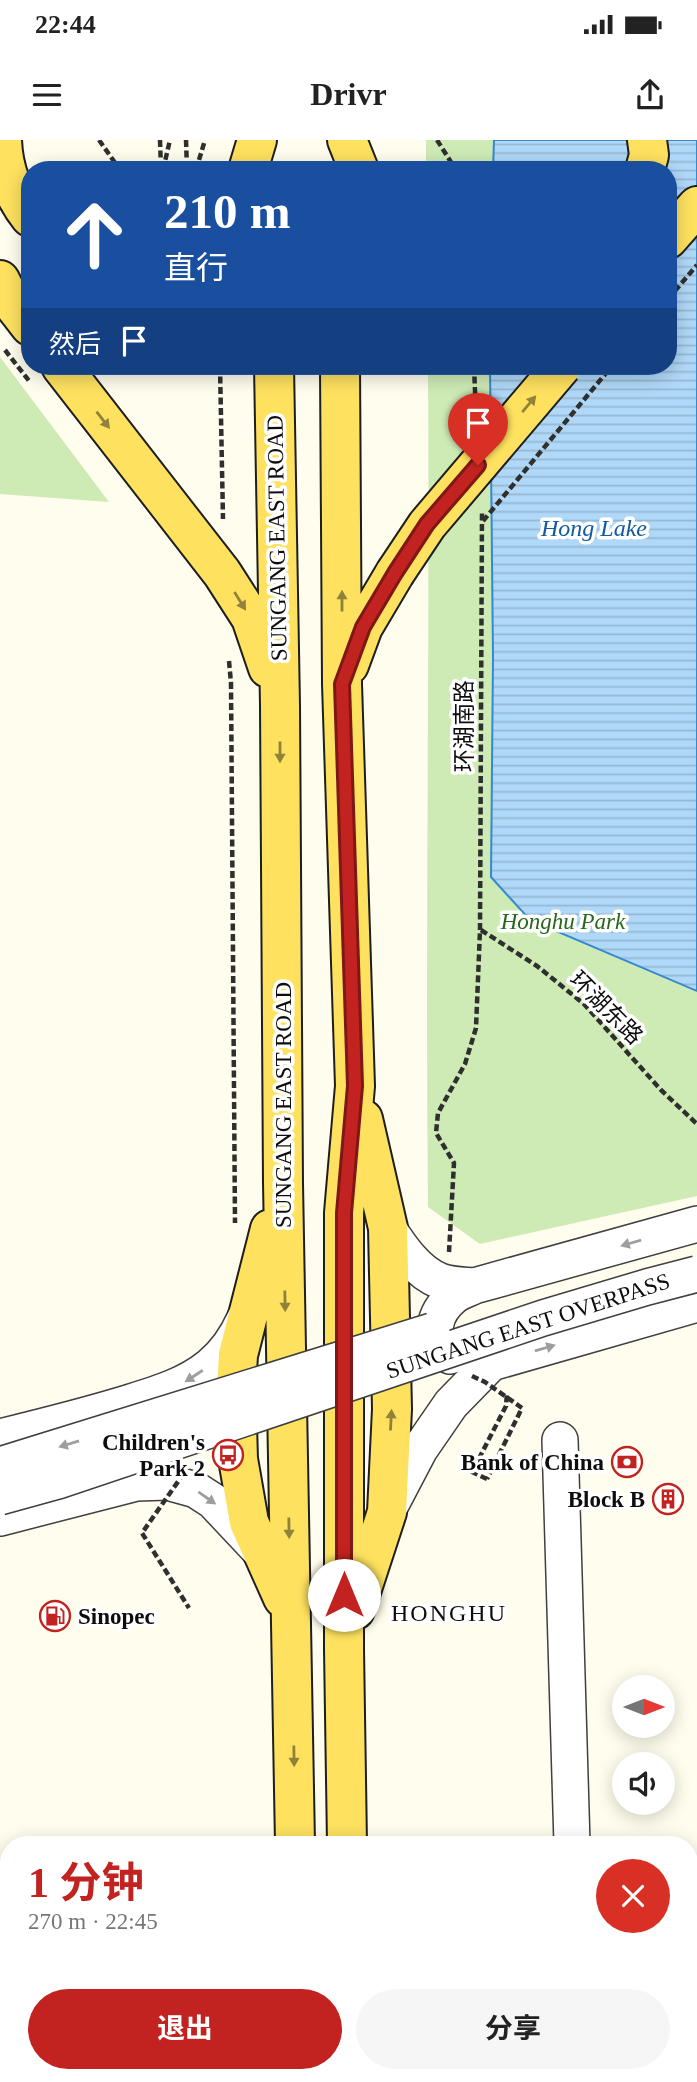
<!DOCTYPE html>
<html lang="zh">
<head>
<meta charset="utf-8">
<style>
  body { margin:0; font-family:"Times New Roman","Noto Sans SC",serif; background:#f6f6f6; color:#222; height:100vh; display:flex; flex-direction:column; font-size:26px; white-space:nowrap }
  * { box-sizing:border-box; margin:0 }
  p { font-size:23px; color:#767676 }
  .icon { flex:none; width:38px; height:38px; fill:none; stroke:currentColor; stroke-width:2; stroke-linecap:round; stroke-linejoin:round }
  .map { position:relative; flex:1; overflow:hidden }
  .sheet { position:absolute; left:0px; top:1696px; width:698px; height:247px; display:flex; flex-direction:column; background:#fff; border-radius:28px 28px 0 0; box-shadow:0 4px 18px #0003 }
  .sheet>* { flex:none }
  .hud { position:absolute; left:21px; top:21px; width:656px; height:214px; border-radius:28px; box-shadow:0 4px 18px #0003; background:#1a4fa0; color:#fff; overflow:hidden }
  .needle { width:46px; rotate:90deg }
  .buttons { position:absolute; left:612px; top:1535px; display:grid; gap:14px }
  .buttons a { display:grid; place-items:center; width:63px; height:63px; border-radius:50%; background:#fff; box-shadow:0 4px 18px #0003; font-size:35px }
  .pin { position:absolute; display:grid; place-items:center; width:60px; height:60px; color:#fff; margin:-72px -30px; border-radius:50% 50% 50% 0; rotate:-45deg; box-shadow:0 0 7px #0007 }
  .pin .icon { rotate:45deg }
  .me { position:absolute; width:77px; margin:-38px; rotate:0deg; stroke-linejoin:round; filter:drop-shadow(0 0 5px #0008) }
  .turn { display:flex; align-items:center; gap:24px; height:147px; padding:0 28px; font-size:32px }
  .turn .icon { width:91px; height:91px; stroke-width:2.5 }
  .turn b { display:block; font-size:49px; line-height:60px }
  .then { display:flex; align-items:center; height:66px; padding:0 28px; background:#0003; gap:14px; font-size:26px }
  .round { display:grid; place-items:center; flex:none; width:74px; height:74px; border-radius:37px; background:#f6f6f6 }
  .head { display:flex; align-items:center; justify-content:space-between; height:119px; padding:0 28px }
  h1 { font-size:42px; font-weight:700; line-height:52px; color:#c22320 }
  .button { display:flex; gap:14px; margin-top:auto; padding:14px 28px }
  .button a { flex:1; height:80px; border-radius:42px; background:#c22320; color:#fff; font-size:28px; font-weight:700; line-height:80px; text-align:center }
  .button a+a { background:#f6f6f6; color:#222 }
  .status { display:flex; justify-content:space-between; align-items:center; height:49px; padding:0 35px; background:#fff; direction:ltr }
  .status svg { height:19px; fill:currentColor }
  header { display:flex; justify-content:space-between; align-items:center; height:91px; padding:0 28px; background:#fff; font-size:32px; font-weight:700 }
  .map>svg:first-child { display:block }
  .park { fill:#ceebb6 }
  .water { fill:url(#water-rules); stroke:#3588d2; stroke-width:2 }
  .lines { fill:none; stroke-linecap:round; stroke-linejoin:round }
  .minor-casing { stroke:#404040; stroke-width:38 }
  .major-casing { stroke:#1e1e1e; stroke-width:42 }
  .path { stroke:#2f2f2f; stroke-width:4.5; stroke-dasharray:7 3.5; stroke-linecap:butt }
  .minor { stroke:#fff; stroke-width:35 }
  .major { stroke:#fde15f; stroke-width:38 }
  .minor-bridge-casing { stroke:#404040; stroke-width:38; stroke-linecap:butt }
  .major-bridge-casing { stroke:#1e1e1e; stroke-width:42; stroke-linecap:butt }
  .path-bridge { stroke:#2f2f2f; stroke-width:4.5; stroke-dasharray:7 3.5; stroke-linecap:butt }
  .minor-bridge { stroke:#fff; stroke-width:35 }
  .major-bridge { stroke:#fde15f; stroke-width:38 }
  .oneway { fill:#91823a }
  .oneway2 { fill:#9e9e9e }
  .route-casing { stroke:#7e1715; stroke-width:18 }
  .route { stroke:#c22320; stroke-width:12 }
  .labels { text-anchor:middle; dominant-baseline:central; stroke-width:7; stroke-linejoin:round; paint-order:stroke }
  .street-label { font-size:23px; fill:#0d0d0d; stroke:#fff }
  .park-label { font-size:23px; font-style:italic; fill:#26671b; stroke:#fff }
  .poi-label { font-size:23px; font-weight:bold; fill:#0d0d0d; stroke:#fff; text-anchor:end }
  .water-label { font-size:24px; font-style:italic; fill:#125aa3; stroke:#fff }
  .neighbourhood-label { font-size:24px; letter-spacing:2px; fill:#0d0d0d; stroke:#fff }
</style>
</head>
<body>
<div class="status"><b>22:44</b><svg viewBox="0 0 49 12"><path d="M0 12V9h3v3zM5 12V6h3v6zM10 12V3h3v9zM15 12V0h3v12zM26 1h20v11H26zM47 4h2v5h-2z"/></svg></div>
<header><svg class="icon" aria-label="menu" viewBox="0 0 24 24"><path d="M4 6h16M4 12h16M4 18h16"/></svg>Drivr<svg class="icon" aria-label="share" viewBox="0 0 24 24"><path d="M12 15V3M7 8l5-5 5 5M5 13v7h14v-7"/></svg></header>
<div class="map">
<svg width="697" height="1942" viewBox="0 0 697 1942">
  <defs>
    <pattern id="water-rules" width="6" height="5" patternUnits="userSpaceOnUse" patternTransform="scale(1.75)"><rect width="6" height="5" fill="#b0d8f8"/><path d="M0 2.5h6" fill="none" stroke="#96b8d3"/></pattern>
  </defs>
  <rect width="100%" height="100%" fill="#fffded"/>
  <path class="park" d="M426,0h271v1056l-217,48 -52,-37c-3,-280 2,-561 0,-841h240v-196h-242z
    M0,217l109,145 -109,-8z"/>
  <path class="water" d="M494,0h203v851l-167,-71 -39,-43 2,-220 -3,-291h178v-196h-175z"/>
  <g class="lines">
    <g class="minor-casing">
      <path id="minor" d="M388,1088c13,20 29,44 52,53 10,4 23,4 34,5l223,-62
        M450,1216c-23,-17 -17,-43 4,-60 5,-4 14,-7 20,-10
        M0,1297c41,-10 81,-20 121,-32 32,-10 63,-18 89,-39 16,-13 27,-30 35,-48
        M560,1300l12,404
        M387,1372l33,-63 31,-45 40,-41 206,-59
        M0,1378l136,-35 31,-1 29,8 17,11 47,50
        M579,1934v8"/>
    </g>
    <g class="major-casing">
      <path id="major" d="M2,0c1,28 11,55 28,77
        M347,0l12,30
        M248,30l9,-30
        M645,30l4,-15 -2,-15
        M668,99l29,-33
        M0,140l10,20 20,26
        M61,226l161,207 29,45 17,50
        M274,226l6,339 3,478 12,661
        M340,226l2,318 13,402 -11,127v436l3,195
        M349,525l14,-38 32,-54
        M270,1089l-32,126 -2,35 2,69 11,63 34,76
        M355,1470l32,-98 5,-103 -4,-181 -25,-109
        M300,1934v8
        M350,1934v8"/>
    </g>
    <path class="path" d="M99,0l19,27 5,3
      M160,0l1,29
      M186,0l1,30
      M437,0l19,30
      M163,30l7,-30
      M196,30l9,-30
      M668,159l29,-34
      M5,210l25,32
      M220,226l3,153
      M474,226l2,49
      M483,381l129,-155
      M229,521l2,22 4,540
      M481,790l56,36 47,38 77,86 36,34
      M449,1112l5,-89 -18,-30 2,-20 27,-49 11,-36 4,-98 2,-419
      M487,1339l-15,-7 34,-66 1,-14"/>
    <use href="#minor" class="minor"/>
    <use href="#major" class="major"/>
    <g class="minor-bridge-casing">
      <path id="minor-bridge" d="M0,1325l432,-134
        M0,1357l58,-16 485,-163 104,-31 50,-13"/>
    </g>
    <g class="major-bridge-casing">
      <path id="major-bridge" d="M395,433l32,-48 135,-159"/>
    </g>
    <path class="path-bridge" d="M472,1236l13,6 37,26 -35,71
      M184,1333l-42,60 47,75"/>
    <use href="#minor-bridge" class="minor-bridge"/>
    <use href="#major-bridge" class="major-bridge"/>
  </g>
  <defs><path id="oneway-solid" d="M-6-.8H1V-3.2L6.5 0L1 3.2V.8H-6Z" transform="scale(1.75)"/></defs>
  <g class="oneway">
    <use href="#oneway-solid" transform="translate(529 264) rotate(-50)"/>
    <use href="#oneway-solid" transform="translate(103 280) rotate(52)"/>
    <use href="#oneway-solid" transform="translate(240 461) rotate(58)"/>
    <use href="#oneway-solid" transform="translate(342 461) rotate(-90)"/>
    <use href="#oneway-solid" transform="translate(280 612) rotate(90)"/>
    <use href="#oneway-solid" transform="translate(285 1161) rotate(89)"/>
    <use href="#oneway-solid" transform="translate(391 1280) rotate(-87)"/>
    <use href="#oneway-solid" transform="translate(289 1388) rotate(89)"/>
    <use href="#oneway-solid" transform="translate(294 1616) rotate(89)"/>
  </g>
  <g class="oneway2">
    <use href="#oneway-solid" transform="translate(631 1103) rotate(164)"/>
    <use href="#oneway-solid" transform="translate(545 1208) rotate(-16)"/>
    <use href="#oneway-solid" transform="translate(194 1236) rotate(147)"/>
    <use href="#oneway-solid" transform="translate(69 1304) rotate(163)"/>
    <use href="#oneway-solid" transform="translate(207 1358) rotate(35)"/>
  </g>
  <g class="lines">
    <g class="route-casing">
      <path id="route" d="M344,1455v-382l11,-127 -13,-402 21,-57 32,-54 32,-49 51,-59"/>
    </g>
    <use href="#route" class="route"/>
  </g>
  <defs>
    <g id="bus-ring" transform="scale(1.575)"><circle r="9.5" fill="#fff" stroke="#c22320" stroke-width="1.5"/><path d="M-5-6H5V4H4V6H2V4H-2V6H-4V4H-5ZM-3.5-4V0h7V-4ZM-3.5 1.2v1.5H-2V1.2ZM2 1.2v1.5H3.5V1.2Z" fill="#c22320"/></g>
    <g id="bank-ring" transform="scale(1.575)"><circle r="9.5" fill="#fff" stroke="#c22320" stroke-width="1.5"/><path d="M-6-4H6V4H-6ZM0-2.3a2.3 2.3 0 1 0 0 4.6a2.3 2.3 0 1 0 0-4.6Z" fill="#c22320"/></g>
    <g id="building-ring" transform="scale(1.575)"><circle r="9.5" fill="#fff" stroke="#c22320" stroke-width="1.5"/><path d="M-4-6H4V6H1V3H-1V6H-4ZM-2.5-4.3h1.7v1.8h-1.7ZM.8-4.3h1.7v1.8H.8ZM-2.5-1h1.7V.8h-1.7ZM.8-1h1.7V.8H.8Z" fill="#c22320"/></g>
    <g id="fuel-ring" transform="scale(1.575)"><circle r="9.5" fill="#fff" stroke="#c22320" stroke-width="1.5"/><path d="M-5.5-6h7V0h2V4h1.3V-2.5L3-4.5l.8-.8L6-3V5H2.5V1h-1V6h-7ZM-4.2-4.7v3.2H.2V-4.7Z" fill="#c22320"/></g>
  </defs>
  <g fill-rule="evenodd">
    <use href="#bus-ring" x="228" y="1315"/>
    <use href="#bank-ring" x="627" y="1322"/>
    <use href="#building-ring" x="668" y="1359"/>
    <use href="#fuel-ring" x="55" y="1476"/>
  </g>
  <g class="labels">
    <g class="street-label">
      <text transform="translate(277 398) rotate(-91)">SUNGANG EAST ROAD</text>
      <text transform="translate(464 586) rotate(-90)">环湖南路</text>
      <text transform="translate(606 868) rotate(45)">环湖东路</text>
      <text transform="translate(283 965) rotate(-90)">SUNGANG EAST ROAD</text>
      <text transform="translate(528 1186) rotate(-18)">SUNGANG EAST OVERPASS</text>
    </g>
    <g class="park-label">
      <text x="563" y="781">Honghu Park</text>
    </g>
    <g class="poi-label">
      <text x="205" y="1302">Children's<tspan x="205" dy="26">Park 2</tspan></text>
      <text x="604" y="1322">Bank of China</text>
      <text x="645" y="1359">Block B</text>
      <text x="78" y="1476" text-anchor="start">Sinopec</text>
    </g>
    <g class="water-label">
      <text x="594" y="388">Hong Lake</text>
    </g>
    <g class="neighbourhood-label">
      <text x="449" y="1473">HONGHU</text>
    </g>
  </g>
</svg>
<div class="buttons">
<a><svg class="needle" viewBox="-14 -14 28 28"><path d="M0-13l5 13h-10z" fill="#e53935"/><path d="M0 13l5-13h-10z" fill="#767676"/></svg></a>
<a><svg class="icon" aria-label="sound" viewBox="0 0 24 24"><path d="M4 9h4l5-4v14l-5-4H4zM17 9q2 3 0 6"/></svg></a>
</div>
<div class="pin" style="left:478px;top:325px;background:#d93025"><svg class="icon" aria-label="arrive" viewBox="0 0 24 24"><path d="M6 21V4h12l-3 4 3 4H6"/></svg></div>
<svg class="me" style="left:344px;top:1455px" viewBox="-20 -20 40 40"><circle r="19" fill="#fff"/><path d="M0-13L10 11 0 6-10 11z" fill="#c22320"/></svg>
<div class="hud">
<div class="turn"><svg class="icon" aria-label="ahead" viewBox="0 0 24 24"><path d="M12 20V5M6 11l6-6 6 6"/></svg><div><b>210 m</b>直行</div></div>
<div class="then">然后<svg class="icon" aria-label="arrive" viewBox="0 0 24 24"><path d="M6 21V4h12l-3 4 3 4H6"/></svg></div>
</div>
<section class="sheet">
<div class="head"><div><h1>1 分钟</h1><p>270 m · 22:45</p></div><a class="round" style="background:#d93025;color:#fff"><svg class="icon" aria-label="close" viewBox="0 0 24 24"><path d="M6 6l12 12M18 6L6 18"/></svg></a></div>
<div class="button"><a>退出</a><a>分享</a></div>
</section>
</div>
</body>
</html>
